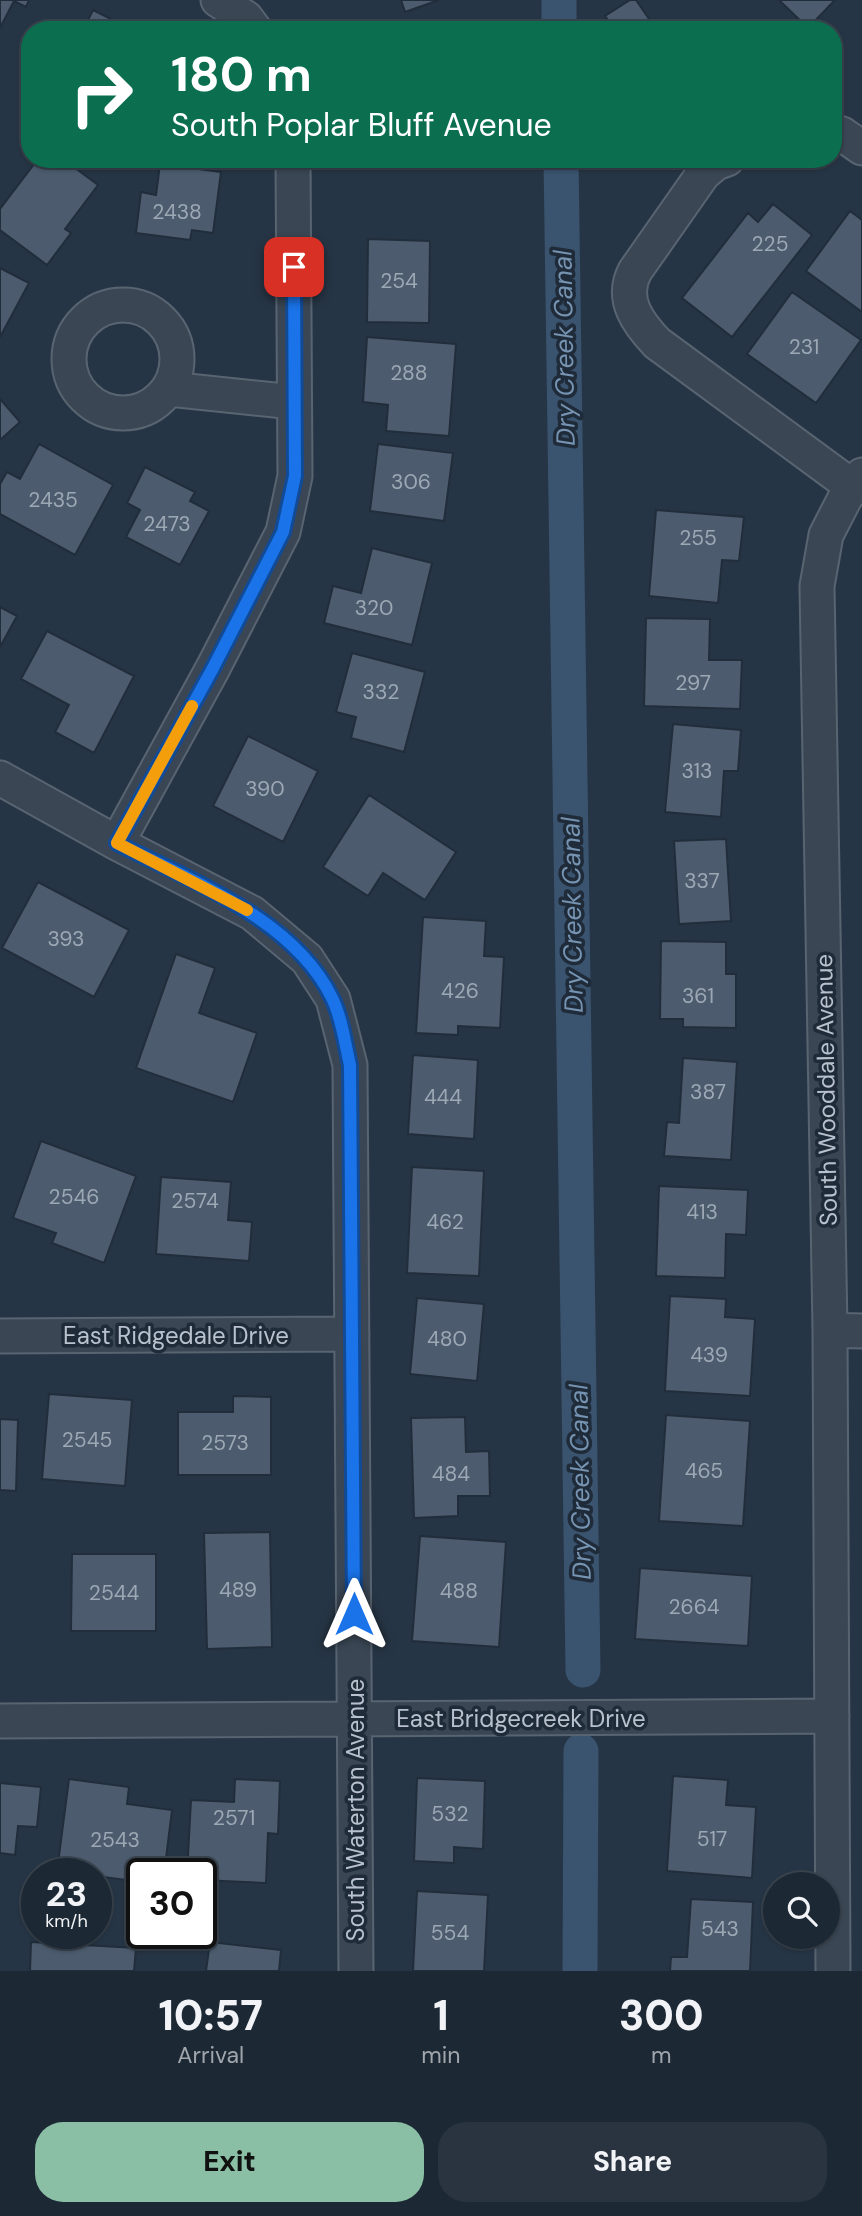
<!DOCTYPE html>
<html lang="en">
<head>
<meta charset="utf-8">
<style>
  body { margin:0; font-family:"DM Sans",sans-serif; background:#293440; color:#f1f3f6; height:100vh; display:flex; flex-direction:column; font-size:26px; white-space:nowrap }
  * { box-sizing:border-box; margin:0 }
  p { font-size:23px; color:#a0a6ac }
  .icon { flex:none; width:38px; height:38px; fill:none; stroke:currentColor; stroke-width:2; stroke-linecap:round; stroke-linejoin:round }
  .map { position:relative; height:1971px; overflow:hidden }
  .sheet { display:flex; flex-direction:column; background:#1c2834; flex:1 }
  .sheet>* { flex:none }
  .banner { position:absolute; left:21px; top:21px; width:821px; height:147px; border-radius:28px; box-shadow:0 2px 5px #0004,0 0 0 2px #3a444f; background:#0b6e4f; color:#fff; overflow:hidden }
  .controls { position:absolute; left:763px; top:1872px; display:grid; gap:14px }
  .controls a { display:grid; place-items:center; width:77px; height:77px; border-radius:50%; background:#1c2834; box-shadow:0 2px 5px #0004,0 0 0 2px #3a444f; font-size:35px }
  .speed { position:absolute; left:21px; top:1858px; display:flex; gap:14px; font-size:35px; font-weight:700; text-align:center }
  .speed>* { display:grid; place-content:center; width:91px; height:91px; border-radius:50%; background:#1c2834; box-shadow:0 2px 5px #0004,0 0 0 2px #3a444f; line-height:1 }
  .speed small { font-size:18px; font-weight:400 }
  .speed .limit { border:4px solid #111; border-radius:10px; background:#fff; color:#111 }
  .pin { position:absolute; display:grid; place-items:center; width:60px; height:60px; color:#fff; margin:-30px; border-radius:14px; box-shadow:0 4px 10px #0006 }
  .me { position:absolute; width:77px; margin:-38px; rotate:0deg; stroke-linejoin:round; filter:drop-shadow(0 0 5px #0008) }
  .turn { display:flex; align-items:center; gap:24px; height:147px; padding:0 35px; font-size:32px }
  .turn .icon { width:91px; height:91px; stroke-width:2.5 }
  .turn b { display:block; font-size:49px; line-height:60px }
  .eta { display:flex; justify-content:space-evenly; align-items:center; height:119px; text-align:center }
  .eta b { font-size:42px; font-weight:800; line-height:49px }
  .action { display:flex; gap:14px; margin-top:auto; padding:14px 35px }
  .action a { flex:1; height:80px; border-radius:28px; background:#8abfa5; color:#111; font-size:28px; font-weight:800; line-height:80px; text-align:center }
  .action a+a { background:#293440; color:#f1f3f6 }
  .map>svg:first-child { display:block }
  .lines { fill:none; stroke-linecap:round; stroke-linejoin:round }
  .canal { stroke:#3a536e; stroke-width:35 }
  .building { fill:#4c5c6e; stroke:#212d3b; stroke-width:2 }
  .minor-casing { stroke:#596471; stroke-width:37 }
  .minor { stroke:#3a4654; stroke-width:33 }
  .route-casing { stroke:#114b97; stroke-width:18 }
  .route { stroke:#1a73e8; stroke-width:12 }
  .slow { stroke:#f59e0b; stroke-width:12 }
  .labels { text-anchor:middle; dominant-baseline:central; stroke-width:7; stroke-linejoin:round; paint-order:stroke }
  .number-label { font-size:21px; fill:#9da8b5 }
  .street-label { font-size:24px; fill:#b8c1cd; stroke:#1f2b39 }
  .water-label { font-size:26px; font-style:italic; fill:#7694b2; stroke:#1f2b39 }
</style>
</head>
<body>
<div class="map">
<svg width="862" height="1971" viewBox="0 0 862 1971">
  <rect width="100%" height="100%" fill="#263545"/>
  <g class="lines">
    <path class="canal" d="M559,0v30
      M561,159l22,1511
      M580,1971l1,-220"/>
  </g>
  <path class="building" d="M0,0h29l-3,7 -12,-6 -14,27z
    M401,0h38l-34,12z
    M630,0h6l13,19 -15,10 -2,-3 -5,4h-12l-10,-14z
    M779,0h56l-27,28z
    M93,10l40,20h-50z
    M38,159h25l35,26 -33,44 6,4 -24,32 -47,-35v-21z
    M160,164l61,8 -8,61 -21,-3 -2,10 -54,-7 5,-41 15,3z
    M773,204l39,31 -80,102 -50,-39 66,-85 10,9z
    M850,211l12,9v92l-56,-41z
    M368,239l62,2 -1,82 -62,-1z
    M0,268l29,15 -29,54z
    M792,292l69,48 -45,63 -69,-49z
    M367,337l89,7 -7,92 -63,-5 2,-26 -25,-3z
    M0,399l20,23 -20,18z
    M39,444l74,41 -38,70 -75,-41v-30l7,-12 13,7z
    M378,444l75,9 -9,68 -74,-10z
    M145,467l50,25 -5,9 19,10 -29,54 -54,-28 14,-27 -13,-7z
    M656,510l88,7 -5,44 -17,-1 -4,43 -69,-7z
    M372,548l60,15 -20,82 -88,-22 9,-37 28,7z
    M0,607l17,9 -17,31z
    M646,618l64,1 -1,41h33l-2,49 -96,-3z
    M47,631l87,45 -40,77 -39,-21 14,-27 -48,-26z
    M352,653l73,19 -21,80 -53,-14 5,-21 -20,-5z
    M673,724l68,6 -3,41h-14l-3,46 -56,-5z
    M248,736l70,35 -35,71 -70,-36z
    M369,795l87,57 -31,48 -42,-27 -15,23 -45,-29z
    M726,839l5,82 -52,3 -5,-83z
    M38,882l91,48 -35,67 -92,-49z
    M423,917l63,4 -2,35 20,1 -4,71 -42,-2v9l-42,-2z
    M661,941l65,1v32h10v54l-53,-1v-8h-23z
    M176,954l39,14 -16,45 58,20 -24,69 -97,-34z
    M413,1055l65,5 -4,79 -66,-5z
    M683,1058l54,4 -6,98 -67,-4 3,-34 12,1z
    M41,1141l95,35 -32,87 -52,-20 4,-10 -43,-15z
    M412,1167l72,4 -5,105 -72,-3z
    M161,1177l70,5 -3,38 24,2 -3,39 -93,-7z
    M659,1186l89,4 -2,45 -20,-1 -1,44 -69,-2z
    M670,1296l56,3 -1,18 30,2 -5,77 -85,-5z
    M417,1298l67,6 -7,77 -67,-7z
    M49,1394l83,6 -7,86 -83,-7z
    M233,1396l38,1v78h-93v-63h55z
    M666,1415l84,6 -7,105 -84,-5z
    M465,1417l1,35 23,-1 1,45h-32v20l-44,2 -3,-100z
    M0,1419l18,1 -2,71 -16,-1z
    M270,1532l2,115 -65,2 -3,-116z
    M420,1536l86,6 -7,105 -87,-6z
    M72,1554h84v77h-85z
    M640,1568l112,8 -4,70 -113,-7z
    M673,1776l55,4 -2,25 30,2 -4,71 -85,-7z
    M417,1778l68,3 -2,68 -29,-2v16l-40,-2z
    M69,1779l60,8 -2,17 45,6 -8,64h-22v8l-85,-11z
    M235,1779l45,2 -2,53 -10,-1 -2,50 -65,-3v-6h-14l4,-74 43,2z
    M0,1783l41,4 -4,40 -19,-1 -3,29 -15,-2z
    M417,1891l71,4 -4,76h-71z
    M691,1899l62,3 -3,69h-80l1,-14h16z
    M31,1942l105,6 -2,23h-104z
    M210,1942l71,8 -2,21h-73z"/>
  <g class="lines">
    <g class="minor-casing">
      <path id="minor" d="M218,0l28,18 9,12
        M833,131l9,3 20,14
        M727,159l-11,4 -13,11 -68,97c-15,28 3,52 22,72l196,144
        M69 359a54 54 0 1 1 108 0a54 54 0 1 1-108 0Z
        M169,389l125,13
        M0,778l117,65 135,70 55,46 26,40 17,66 6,906
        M117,843l96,-175 70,-136 12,-56 -2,-317
        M830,1330l32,1
        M0,1336l352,-2
        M0,1721l832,-5
        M833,1971l-3,-641 -13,-744 9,-51 19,-37 17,-23"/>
    </g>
    <use href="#minor" class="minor"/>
  </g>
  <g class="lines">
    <g class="route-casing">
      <path id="route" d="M294,267l1,209 -12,56 -70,136 -96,175c74,38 177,76 215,155 10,20 13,46 18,67l4,549"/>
    </g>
    <use href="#route" class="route"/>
    <path class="slow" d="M192,706l-75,137 130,67"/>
  </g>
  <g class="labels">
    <g class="number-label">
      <text x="177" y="212">2438</text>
      <text x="770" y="244">225</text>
      <text x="399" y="281">254</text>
      <text x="804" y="347">231</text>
      <text x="409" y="373">288</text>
      <text x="411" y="482">306</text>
      <text x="53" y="500">2435</text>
      <text x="167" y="524">2473</text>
      <text x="698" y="538">255</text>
      <text x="374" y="608">320</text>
      <text x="693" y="683">297</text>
      <text x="381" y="692">332</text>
      <text x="697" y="771">313</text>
      <text x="265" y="789">390</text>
      <text x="702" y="881">337</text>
      <text x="66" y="939">393</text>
      <text x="460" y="991">426</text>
      <text x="698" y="996">361</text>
      <text x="708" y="1092">387</text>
      <text x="443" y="1097">444</text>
      <text x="74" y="1197">2546</text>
      <text x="195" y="1201">2574</text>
      <text x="702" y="1212">413</text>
      <text x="445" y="1222">462</text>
      <text x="447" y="1339">480</text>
      <text x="709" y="1355">439</text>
      <text x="87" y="1440">2545</text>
      <text x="225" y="1443">2573</text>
      <text x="704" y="1471">465</text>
      <text x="451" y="1474">484</text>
      <text x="238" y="1590">489</text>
      <text x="459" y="1591">488</text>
      <text x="114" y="1593">2544</text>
      <text x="694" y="1607">2664</text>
      <text x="450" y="1814">532</text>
      <text x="234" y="1818">2571</text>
      <text x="712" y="1839">517</text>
      <text x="115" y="1840">2543</text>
      <text x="720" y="1929">543</text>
      <text x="450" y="1933">554</text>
    </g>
    <g class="street-label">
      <text transform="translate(826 1090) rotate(-91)">South Wooddale Avenue</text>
      <text x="176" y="1335">East Ridgedale Drive</text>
      <text x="521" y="1718">East Bridgecreek Drive</text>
      <text transform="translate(355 1810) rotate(-90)">South Waterton Avenue</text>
    </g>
    <g class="water-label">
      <text transform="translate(564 348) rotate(-91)">Dry Creek Canal</text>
      <text transform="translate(572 915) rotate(-91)">Dry Creek Canal</text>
      <text transform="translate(580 1482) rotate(-91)">Dry Creek Canal</text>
    </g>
  </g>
</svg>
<div class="controls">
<a><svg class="icon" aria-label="search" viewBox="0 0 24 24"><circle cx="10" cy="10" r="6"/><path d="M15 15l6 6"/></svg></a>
</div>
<div class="speed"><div>23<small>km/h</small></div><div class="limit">30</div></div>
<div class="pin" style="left:294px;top:267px;background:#d93025"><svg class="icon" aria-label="arrive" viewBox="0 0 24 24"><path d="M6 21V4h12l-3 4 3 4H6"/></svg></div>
<svg class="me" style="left:354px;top:1614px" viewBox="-20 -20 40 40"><path d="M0-17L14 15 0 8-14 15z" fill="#1a73e8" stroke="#fff" stroke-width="4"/></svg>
<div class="banner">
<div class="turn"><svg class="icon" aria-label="right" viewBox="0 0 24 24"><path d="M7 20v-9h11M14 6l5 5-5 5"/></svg><div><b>180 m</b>South Poplar Bluff Avenue</div></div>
</div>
</div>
<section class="sheet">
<div class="eta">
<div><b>10:57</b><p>Arrival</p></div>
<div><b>1</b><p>min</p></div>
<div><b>300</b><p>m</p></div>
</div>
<div class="action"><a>Exit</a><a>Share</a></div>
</section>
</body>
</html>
